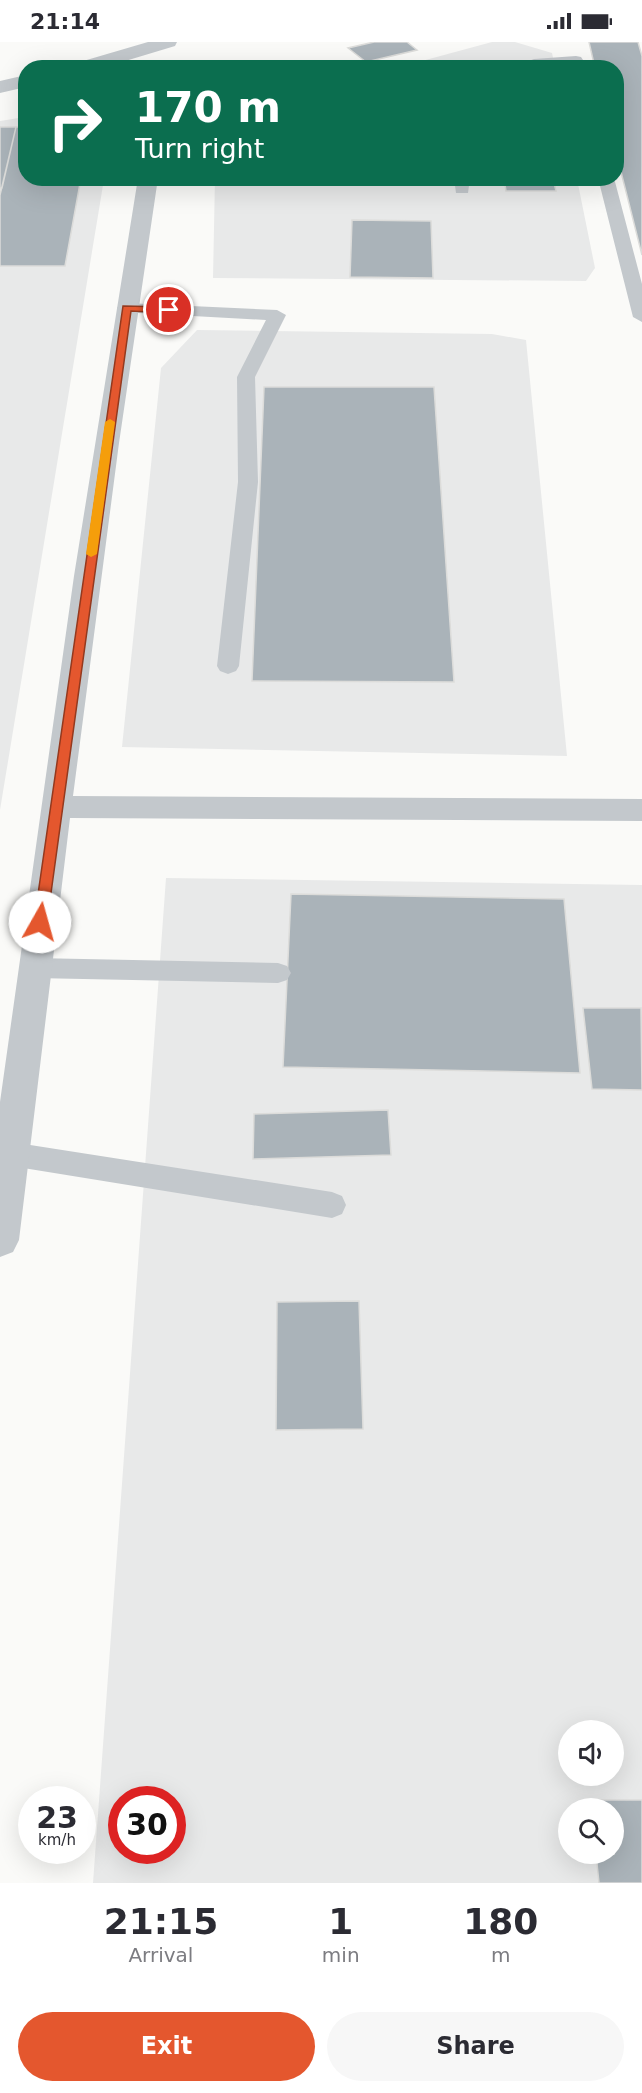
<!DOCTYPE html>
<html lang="en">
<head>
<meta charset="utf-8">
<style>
  body { margin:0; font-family:"DejaVu Sans",sans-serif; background:#f7f7f7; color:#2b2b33; height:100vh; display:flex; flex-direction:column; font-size:22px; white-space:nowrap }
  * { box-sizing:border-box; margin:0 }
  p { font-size:20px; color:#7c7c81 }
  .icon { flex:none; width:33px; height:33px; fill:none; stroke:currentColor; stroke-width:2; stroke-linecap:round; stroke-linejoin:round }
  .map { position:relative; height:1841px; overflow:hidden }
  .sheet { display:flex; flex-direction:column; background:#fff; flex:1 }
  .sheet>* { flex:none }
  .banner { position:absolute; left:18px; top:18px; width:606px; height:126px; border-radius:24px; box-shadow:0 6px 24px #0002; background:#0b6e4f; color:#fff; overflow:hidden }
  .fabs { position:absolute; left:558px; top:1678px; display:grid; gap:12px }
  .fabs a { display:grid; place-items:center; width:66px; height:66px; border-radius:50%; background:#fff; box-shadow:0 6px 24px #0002; font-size:30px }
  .speed { position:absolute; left:18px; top:1744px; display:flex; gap:12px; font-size:30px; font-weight:700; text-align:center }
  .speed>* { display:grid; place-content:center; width:78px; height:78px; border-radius:50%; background:#fff; box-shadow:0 6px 24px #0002; line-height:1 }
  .speed small { font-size:15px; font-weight:400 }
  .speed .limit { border:9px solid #d22; background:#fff; color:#111 }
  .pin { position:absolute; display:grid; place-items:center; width:51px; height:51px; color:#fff; margin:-26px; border:3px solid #fff; border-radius:50%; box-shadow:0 2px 6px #0007 }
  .me { position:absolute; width:66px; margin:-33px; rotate:7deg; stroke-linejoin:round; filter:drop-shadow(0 0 4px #0008) }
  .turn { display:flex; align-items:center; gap:21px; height:126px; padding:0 18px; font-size:27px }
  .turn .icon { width:78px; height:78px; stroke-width:2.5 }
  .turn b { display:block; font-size:42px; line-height:51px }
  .eta { display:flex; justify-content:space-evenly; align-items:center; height:102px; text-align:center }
  .eta b { font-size:36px; font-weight:600; line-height:42px }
  .cta { display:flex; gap:12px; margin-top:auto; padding:12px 18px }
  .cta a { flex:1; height:69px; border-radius:36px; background:#e4572e; color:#fff; font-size:24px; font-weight:600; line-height:69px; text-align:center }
  .cta a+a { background:#f7f7f7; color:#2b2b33 }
  .status { display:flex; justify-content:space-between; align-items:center; height:42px; padding:0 30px; background:#fff; direction:ltr }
  .status svg { height:16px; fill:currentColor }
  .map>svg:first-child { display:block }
  .built { fill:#e8e9e9; fill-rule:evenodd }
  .building { fill:#aab3b9; stroke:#dcdcda; stroke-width:1.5 }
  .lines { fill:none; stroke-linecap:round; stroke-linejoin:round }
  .service { fill:#c3c8cc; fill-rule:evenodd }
  .minor { fill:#c3c8cc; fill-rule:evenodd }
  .route { fill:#e4572e; stroke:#94391e; stroke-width:1.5 }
  .slow { fill:#f59e0b }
</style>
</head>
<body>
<div class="status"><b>21:14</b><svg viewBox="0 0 49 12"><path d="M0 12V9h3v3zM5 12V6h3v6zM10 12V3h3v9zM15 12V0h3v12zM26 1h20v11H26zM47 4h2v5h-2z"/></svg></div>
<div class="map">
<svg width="642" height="1841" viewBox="0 0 642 1841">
  <rect width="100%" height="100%" fill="#fafaf8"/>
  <path class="built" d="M492,0h23l37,11 3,14 -159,1z
    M25,75l1,61 78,1 -104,631v-689z
    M215,136l362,1 18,89 -9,13 -373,-3z
    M197,288l295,4 34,6 41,416 -445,-9 39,-379z
    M166,836l476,7v998h-549zM568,1689h46v45h-46zM122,1758h50v51h-50zM568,1767h46v45h-46z"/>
  <path class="building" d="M374,0h33l10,8 -51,12 -18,-14z
    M589,0h49l4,14v199l-26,-103v-84h-21z
    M0,85h16l-14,61h-2z
    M16,85h10v51h55l-16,88h-65v-71z
    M504,136h49l3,13h-50z
    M352,178l79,1 2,57 -83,-1z
    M264,345h170l20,295 -202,-1z
    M291,852l273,5 16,174 -297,-6z
    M583,966h58l1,82 -50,-1z
    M388,1068l3,45 -138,4 1,-45z
    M359,1259l4,128 -87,1 1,-128z
    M591,1758h51v83h-43l-3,-29h18v-45h-22z"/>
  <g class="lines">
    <path class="service" d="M576,14l5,1 2,3 -2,3 -71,5 24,-9z
      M454,136h16l-2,15h-12z
      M598,136h16l28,106v38l-9,-5z
      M126,261l151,7 9,5 -31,62 3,105 -19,184 -3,5 -8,3 -8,-3 -3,-5 21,-184 -1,-105 29,-57 -146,-8 -3,-4 3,-4z
      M34,916l244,5 9,3 4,7 -4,7 -9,3 -244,-5 -9,-3 -4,-7 4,-7z
      M11,1100l321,50 10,4 4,9 -4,9 -10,4 -321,-52 -11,-6 1,-15z"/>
    <path class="minor" d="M148,0h29l-2,4 -73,22h-31l2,-4z
      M26,33v12l-26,6v-12z
      M138,136h20l-39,265 -46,353 569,3v22l-572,-3 -51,422 -6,12 -13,5v-155l74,-526z"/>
  </g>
  <path class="route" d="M123,264l46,1 5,3 -5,3 -38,-2 -84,611 -7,5 -6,-5z"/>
  <path class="slow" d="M110,377l5,3 -18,132 -6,3 -5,-3 19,-132z"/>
</svg>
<div class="fabs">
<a><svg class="icon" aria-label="sound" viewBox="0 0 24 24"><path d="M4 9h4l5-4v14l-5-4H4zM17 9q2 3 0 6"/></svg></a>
<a><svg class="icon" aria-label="search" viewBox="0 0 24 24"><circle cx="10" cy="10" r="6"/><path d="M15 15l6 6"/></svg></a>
</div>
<div class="speed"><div>23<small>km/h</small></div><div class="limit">30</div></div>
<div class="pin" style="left:169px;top:268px;background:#d93025"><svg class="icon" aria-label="arrive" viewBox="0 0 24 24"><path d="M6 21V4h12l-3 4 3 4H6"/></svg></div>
<svg class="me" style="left:40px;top:880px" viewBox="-20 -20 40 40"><circle r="19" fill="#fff"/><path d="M0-13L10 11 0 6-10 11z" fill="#e4572e"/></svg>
<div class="banner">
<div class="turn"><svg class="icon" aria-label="right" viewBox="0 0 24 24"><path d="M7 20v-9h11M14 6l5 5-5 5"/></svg><div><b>170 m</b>Turn right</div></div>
</div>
</div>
<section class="sheet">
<div class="eta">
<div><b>21:15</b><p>Arrival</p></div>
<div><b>1</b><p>min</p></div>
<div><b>180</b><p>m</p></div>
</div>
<div class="cta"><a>Exit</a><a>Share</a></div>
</section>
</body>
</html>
